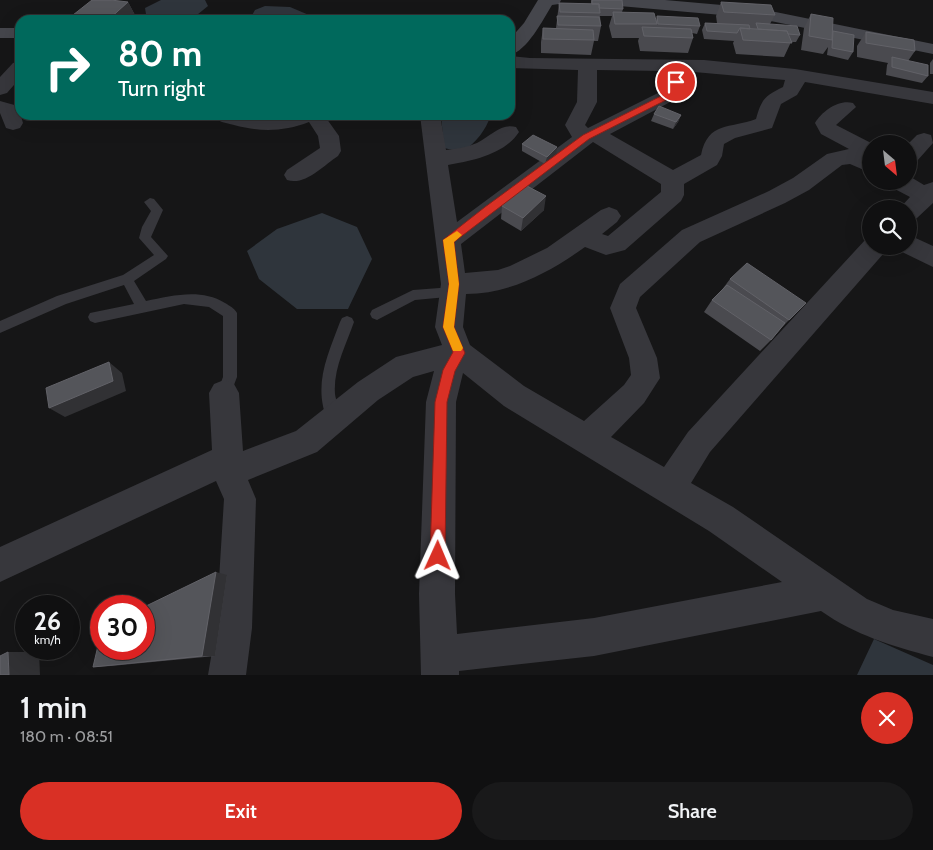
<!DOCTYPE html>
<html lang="en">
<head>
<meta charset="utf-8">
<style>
  body { margin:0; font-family:Cabin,sans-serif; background:#19191a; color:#f1f3f6; height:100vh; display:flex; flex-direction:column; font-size:19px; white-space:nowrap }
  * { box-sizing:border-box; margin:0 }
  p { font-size:16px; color:#9c9d9f }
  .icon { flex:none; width:28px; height:28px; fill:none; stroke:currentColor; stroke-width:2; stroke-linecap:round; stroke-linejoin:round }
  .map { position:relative; height:675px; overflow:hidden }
  .panel { display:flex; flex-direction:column; background:#101011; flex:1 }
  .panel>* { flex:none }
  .banner { position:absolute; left:15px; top:15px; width:500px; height:105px; border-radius:15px; box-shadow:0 5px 20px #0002,0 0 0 1px #303031; background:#00695c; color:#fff; overflow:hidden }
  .needle { width:32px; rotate:152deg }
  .tools { position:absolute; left:862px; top:135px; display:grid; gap:10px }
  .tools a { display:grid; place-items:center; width:55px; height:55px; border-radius:50%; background:#101011; box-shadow:0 5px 20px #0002,0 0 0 1px #303031; font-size:25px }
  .speed { position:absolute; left:15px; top:595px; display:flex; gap:10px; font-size:25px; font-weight:700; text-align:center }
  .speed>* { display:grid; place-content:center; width:65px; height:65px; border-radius:50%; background:#101011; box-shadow:0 5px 20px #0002,0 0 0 1px #303031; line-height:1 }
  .speed small { font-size:12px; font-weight:400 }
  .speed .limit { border:8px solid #d22; background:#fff; color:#111 }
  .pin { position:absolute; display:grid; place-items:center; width:42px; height:42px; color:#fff; margin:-21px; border:2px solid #fff; border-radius:50%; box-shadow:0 1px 5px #0007 }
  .me { position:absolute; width:55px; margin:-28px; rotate:1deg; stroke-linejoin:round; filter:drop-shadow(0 0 4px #0008) }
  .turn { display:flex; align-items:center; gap:18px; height:105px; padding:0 20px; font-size:22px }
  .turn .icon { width:65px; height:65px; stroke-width:2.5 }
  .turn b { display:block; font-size:35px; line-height:42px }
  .round { display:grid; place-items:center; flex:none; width:52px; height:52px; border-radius:26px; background:#19191a }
  .overview { display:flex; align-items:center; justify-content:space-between; height:85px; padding:0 20px }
  h1 { font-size:30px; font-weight:600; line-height:38px }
  .action { display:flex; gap:10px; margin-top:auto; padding:10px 20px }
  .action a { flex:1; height:58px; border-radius:30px; background:#d93025; color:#fff; font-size:20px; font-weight:600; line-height:58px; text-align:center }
  .action a+a { background:#19191a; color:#f1f3f6 }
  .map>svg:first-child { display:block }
  .water { fill:#2f353c }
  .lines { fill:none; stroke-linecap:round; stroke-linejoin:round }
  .lane { fill:#37373c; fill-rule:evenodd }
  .street { fill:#37373c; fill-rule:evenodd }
  .secondary { fill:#45464c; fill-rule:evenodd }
  .wall { fill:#4a4a4f }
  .shaded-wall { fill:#313134 }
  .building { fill:#54555a; stroke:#626268 }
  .route { fill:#d93025; stroke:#8d1f18 }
  .slow { fill:#f59e0b }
</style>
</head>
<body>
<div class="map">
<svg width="933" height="675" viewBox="0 0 933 675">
  <rect width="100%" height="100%" fill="#161617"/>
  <path class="water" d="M161,0h44l3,6 -16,13 -45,1 -2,-12z
    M265,6l25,1 26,11 -1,2h-58l-6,-3 4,-7z
    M491,115c-6,16 -14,27 -29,37l-18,-4 -3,-33z
    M322,213l35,14 15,32 -24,50h-51l-38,-30 -12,-28 30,-22z
    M874,639l59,26v10h-76z"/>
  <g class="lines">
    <path class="lane" d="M150,198l4,1 9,11 -12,27 17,19 -2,3 -32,22 12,20c26,-5 54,-13 79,2 5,3 9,5 12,10v64l-8,21 -5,2 -5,-2 -2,-5 6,-16v-61l-14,-9 -25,-3 -89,19 -5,-2 -2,-4 2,-4 44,-9 -10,-19 -58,19 -66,29v-12l57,-25 66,-21 31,-20 -15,-17 3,-11 9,-16 -7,-9z
      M453,287l5,1 2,4 -2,4 -43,4 -38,20 -5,-2 -2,-4 2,-4 41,-20z
      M347,316l5,2 2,4c-8,23 -21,47 -19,72 1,10 9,20 4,30l-5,2 -5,-2c-17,-37 -2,-67 11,-102l2,-4z"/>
    <path class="street" d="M510,56l20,2 174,2 91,9 138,23v12l-128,-22 -8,13 -16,9 -9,24 -37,10 -11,6 -2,12 -5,9 -33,19v11l-3,6 -56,49 -19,5 -21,-8c-35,25 -75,47 -119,47l-3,33 7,18 54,41 60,35 40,-36 7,-10 -2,-17 -19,-50 10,-24 62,-54 87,-39 24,-13 34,-24 22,-5 -28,-15 -6,-11c7,-12 24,-24 38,-20l3,4 -20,18 37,19 -2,29 -21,-9 -8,1 -33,25 -24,13 -85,39 -60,55 -4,11 21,50 3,20 -16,25 -33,34 53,30 24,-35 178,-193 5,-1v8h16l-3,7 -174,199 -19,31 42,24 134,92 26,11 40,9v38c-41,-11 -78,-22 -112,-46l-227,45 -135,15v4h-38l-2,-81 7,-192 8,-31 -21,6 -35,23 -61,52 -69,28 8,19 -4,129 -6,47h-38l8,-47 8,-129 -8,-18 -216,101v-35l212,-97 -3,-57 5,-9 10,-4 10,4 5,9 4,58 53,-20 62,-49 38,-25 46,-12 -7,-18 6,-43 -21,-169h20l6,35c11,-1 21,-3 31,-7 14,-7 24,-20 39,-16l3,5c-14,22 -47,29 -71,33l9,57 115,-85 -7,-12 12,-23 1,-32 -68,-2zM597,70l67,1 1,11 -5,10 -72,36 -3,-3 12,-23zM683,71l102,9 -2,7c-18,9 -21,11 -27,32 -26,10 -48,2 -55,36l-28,15 -63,-36 64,-34 9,-15zM593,142l68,42v8l-53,44 -6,-2 15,-12 4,-6 -4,-6 -8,-3 -8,3 -54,38 -37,18 -12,4 -33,3 -4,-29zM463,373l41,33 205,125 73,51 -188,36 -137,16 -2,-40 1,-192z
      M20,61v17l-13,15 -7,2v-18l13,-14z
      M0,101l18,5 5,17 -3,5 -7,2 -7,-2 -6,-15z
      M213,115h33l20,3 23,-3h35l15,21 2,15 -3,5c-15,10 -33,30 -51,24l-3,-5 3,-5 33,-22 -2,-12 -9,-14c-26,10 -49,10 -75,3 -8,-2 -17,-3 -21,-10z
      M924,133l7,2 2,8 -16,18 -8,2 -1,-19 9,-9z
      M909,176l15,9 9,-3v21l-16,15 -8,3v-12h-10l11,-12 -19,-10 -3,-6h21z
      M909,235l24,11v21l-33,-16 -2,-5h11z"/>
    <path class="secondary" d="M538,0h23l-2,4 -7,1c-9,15 -25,46 -42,50v-16l14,-16z
      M600,0h65l91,8 177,36v10l-177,-36 -148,-13 -6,-1z
      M0,28h20v10h-20z"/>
  </g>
  <path class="wall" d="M591,0l32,9 -1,3 34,8 1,-4 43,10 -3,8 -5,-1 1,5 -5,15 -48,-2 -2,-10 1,-3h-27l-3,-12 3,-10h-12l1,10 -3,15h-4l-3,14 -50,-2v-11l2,-14h13l3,-25 32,1z
    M128,2l8,15 -4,3h-56l-3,-5z
    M721,2l54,13 -5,9 30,11 -4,7h-5l-7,15 -48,-3 -3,-11 1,-2 -30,-2 -2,-9 3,-7h12l-1,-7z
    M811,14l22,18 20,20 -5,8 -21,-5 1,-8 -5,7 -22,-4 3,-22z
    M866,32l49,19 -7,10 20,15 -6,7 -36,-8 1,-10 1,-2 -31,-6v-11z
    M933,59v15h-3v-11z
    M654,114l27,1 -3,7 -5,7 -22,-8z
    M522,144l34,10 -11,10 -23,-13z
    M502,206l42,4 -23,21 -20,-12z
    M730,279l76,24 -23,23 -12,14 -11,11 -56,-39 8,-12 9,-9z
    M227,575l-12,81 -104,10 -18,1z"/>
  <path class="shaded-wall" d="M128,2l8,15 -4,3h-24z
    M681,115l-3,7 -5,7 3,-7z
    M557,147l-1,7 -11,10 2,-7z
    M546,196l-2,14 -23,21 2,-13z
    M109,362l13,11 4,18 -61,26 -16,-9z
    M216,572l11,3 -12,81h-13z
    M8,652h31l1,23h-31z"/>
  <path class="building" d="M92,0h19l17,2 -20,18 -35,-5z
    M592,0h30l1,9 -24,-1v-4h-7z
    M721,2l50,3 4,10 -51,-3z
    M559,3l40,1 1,9 -40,-1z
    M613,12l41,1 3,11h-42z
    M811,14l22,4 -1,22 -23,-4z
    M557,16l42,1 2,9 -43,-1z
    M657,16l41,2 2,8 -42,-2z
    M705,23l44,2 1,4 -10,-1 -3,5 -30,-2z
    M756,23l41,3 3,9 -12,-1 -1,-3 -29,-2z
    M642,27l49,2 2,9 -49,-2z
    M543,28l50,2 1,10 -51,-1z
    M740,28l47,3 5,12 -49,-3z
    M833,31l21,4 -1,17 -21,-4z
    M866,32l48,8 1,11 -49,-8z
    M892,57l36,8v11l-36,-9z
    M659,106l22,9 -5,7 -22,-8z
    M533,135l24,12 -10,10 -25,-13z
    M525,185l21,11 -23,22 -21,-12z
    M747,263l59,40 -17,17 -59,-41z
    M727,285l58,38 -14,17 -59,-40z
    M109,362l4,19 -64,27 -3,-20z
    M216,572l-14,84 -109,11 8,-34v16h43v-42z
    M8,652l1,23h-9v-19z"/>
  <path class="route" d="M673,80l6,2 -1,7 -8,9 -81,41 -135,103 5,42 -5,43 11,26 -10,18 -8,31 -2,154 -2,5 -5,2 -6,-2 -2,-5 5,-154 8,-32 10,-18 -10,-25 6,-43 -6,-44 42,-33 98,-72 82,-41z"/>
  <path class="slow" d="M457,231l5,4 -8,7 5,42 -5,43 9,21 -2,3h-8l-10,-24 6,-43 -6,-44z"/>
</svg>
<div class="tools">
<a><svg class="needle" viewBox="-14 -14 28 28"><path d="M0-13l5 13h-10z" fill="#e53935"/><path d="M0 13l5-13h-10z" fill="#9c9d9f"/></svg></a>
<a><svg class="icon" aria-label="search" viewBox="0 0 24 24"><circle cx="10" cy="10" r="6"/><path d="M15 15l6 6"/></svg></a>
</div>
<div class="speed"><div>26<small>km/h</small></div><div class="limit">30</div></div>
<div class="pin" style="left:676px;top:82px;background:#d93025"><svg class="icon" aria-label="arrive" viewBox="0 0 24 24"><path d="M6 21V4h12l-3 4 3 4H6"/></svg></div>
<svg class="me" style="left:438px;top:556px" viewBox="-20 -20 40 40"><path d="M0-17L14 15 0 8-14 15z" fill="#d93025" stroke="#fff" stroke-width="4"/></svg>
<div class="banner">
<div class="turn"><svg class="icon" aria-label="right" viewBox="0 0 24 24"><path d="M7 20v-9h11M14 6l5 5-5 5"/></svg><div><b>80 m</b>Turn right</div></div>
</div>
</div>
<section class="panel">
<div class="overview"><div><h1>1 min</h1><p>180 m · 08:51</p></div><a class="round" style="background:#d93025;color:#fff"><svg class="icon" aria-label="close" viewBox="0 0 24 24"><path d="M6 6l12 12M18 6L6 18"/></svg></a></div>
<div class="action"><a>Exit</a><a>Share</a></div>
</section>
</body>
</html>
